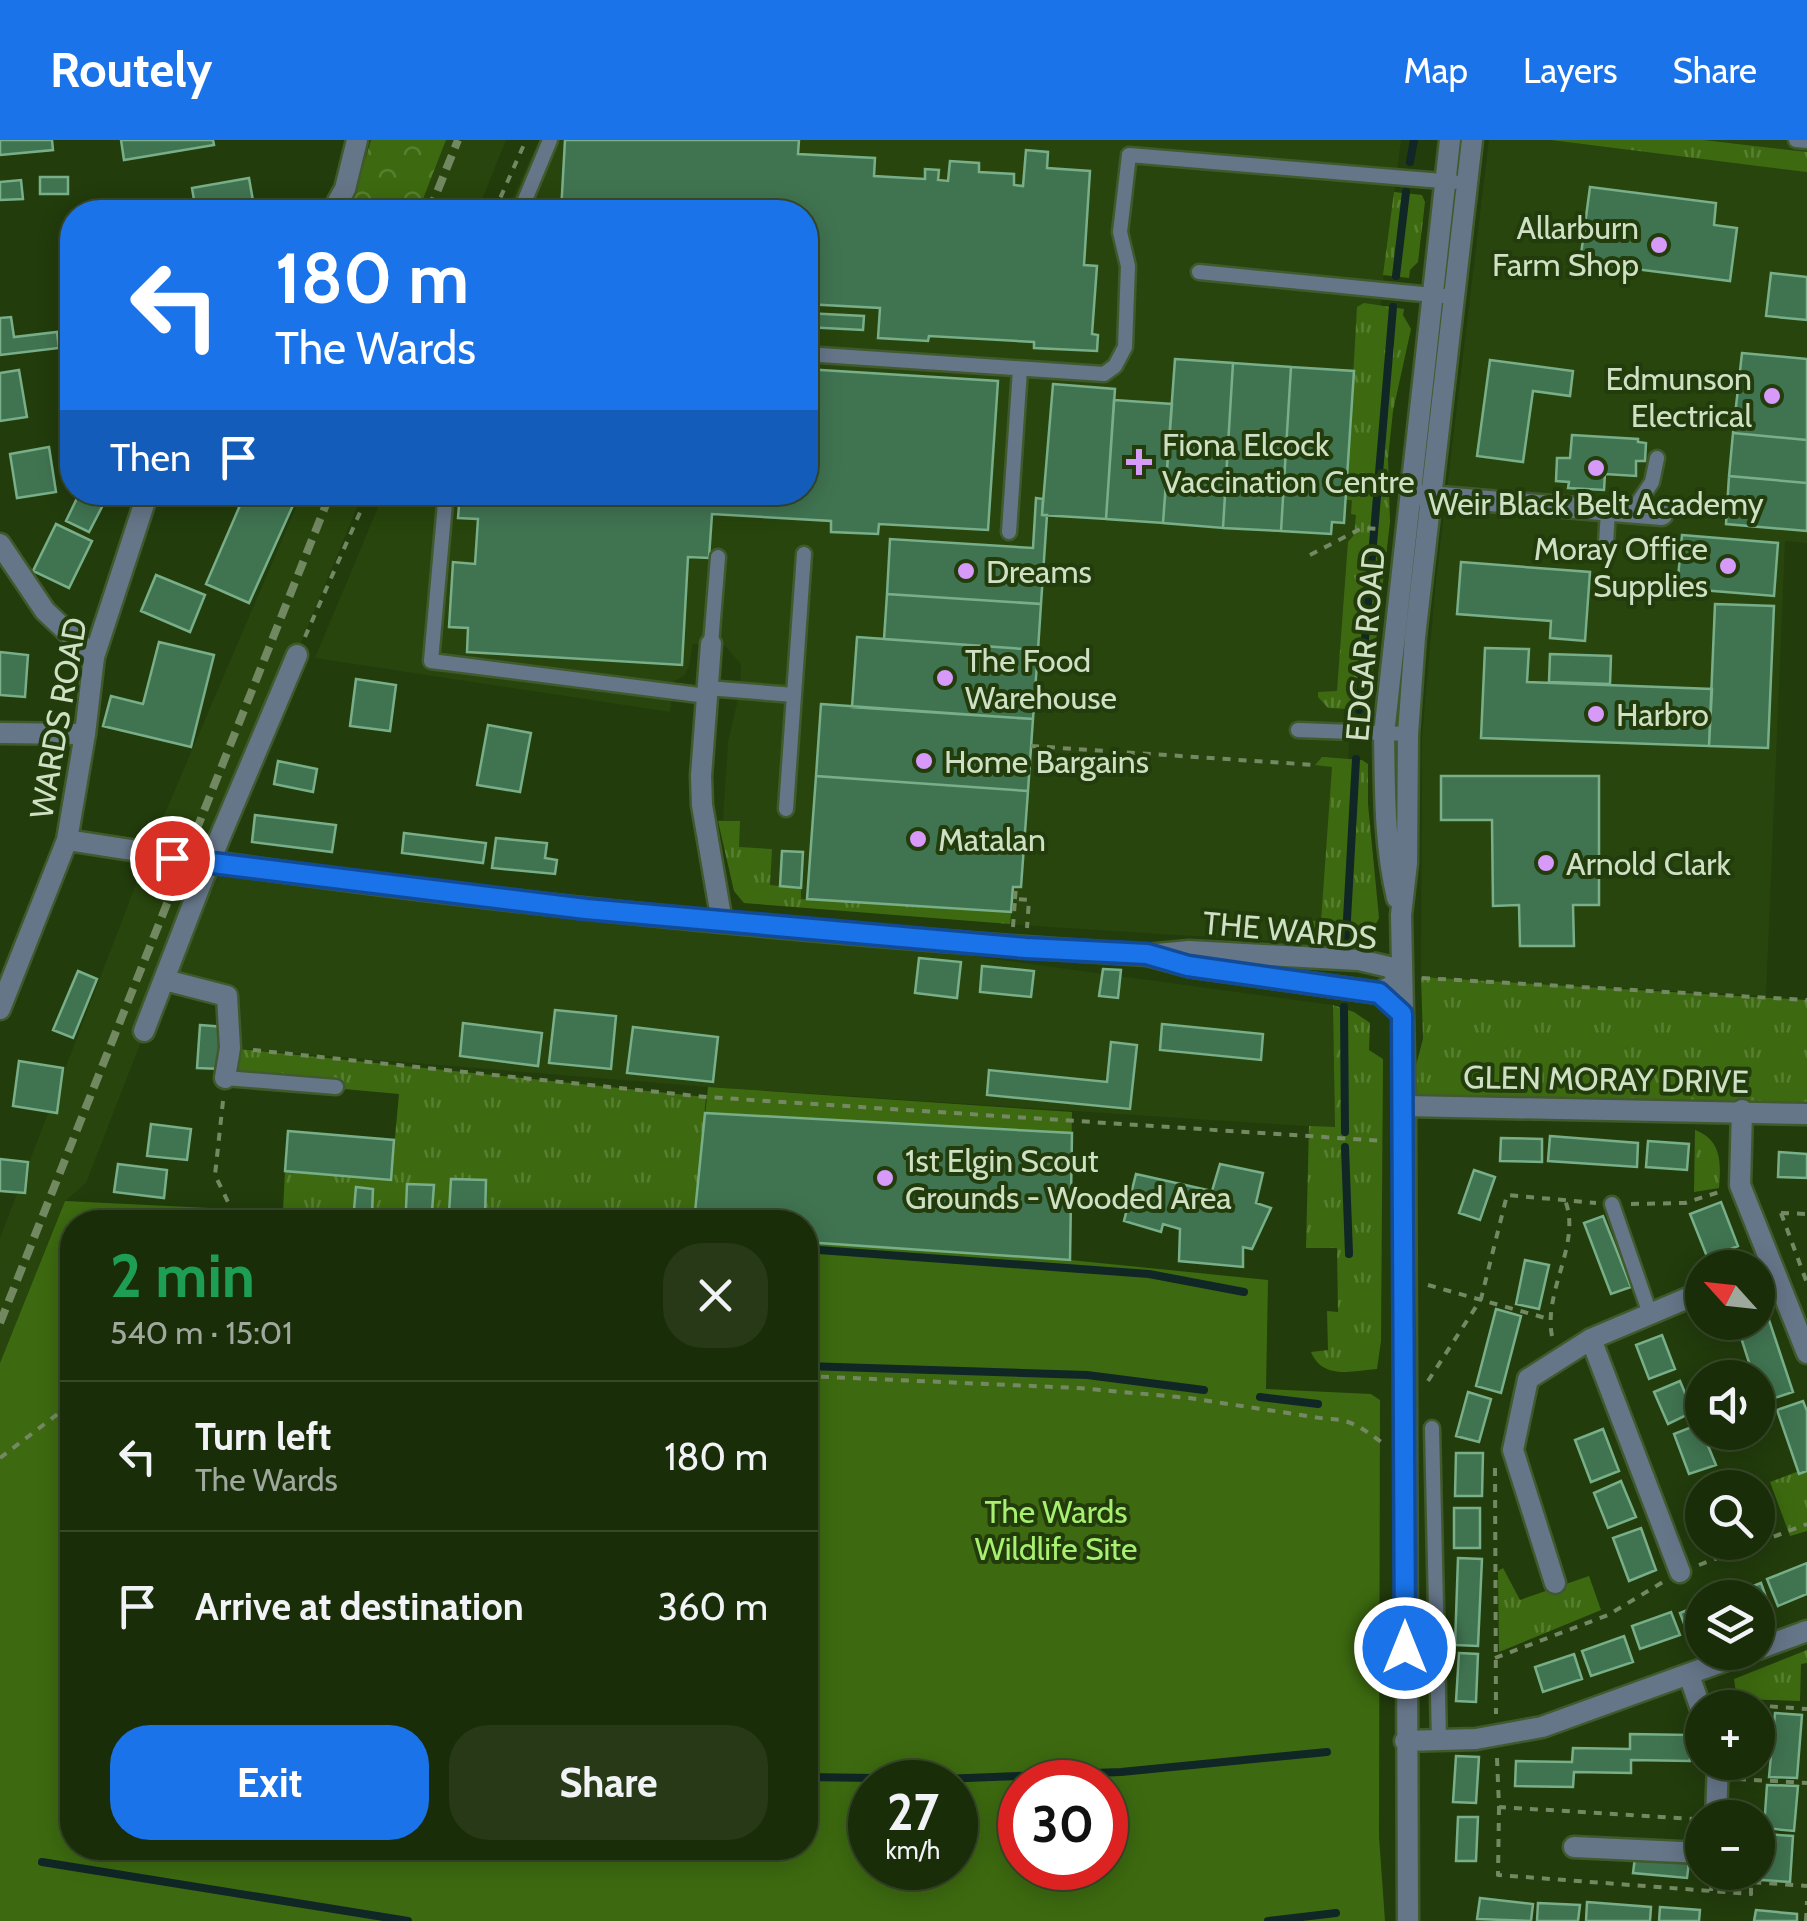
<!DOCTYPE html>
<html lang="en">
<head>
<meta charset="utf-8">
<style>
  body { margin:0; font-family:Cabin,sans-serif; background:#273917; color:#f1f3f6; height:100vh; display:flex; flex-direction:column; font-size:38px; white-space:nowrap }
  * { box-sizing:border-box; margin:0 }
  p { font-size:32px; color:#9fa89c }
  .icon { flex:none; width:55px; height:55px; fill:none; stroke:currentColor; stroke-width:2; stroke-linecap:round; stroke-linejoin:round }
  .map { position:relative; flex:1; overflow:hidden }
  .sheet { position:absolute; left:60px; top:1070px; width:758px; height:650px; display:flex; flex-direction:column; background:#1a2d09; border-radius:40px; box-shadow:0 5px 25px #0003,0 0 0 2px #38492a }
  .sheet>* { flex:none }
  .guide { position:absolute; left:60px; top:60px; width:758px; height:305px; border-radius:40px; box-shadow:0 5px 25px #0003,0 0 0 2px #38492a; background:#1a73e8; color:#fff; overflow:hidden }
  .needle { width:65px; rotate:297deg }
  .controls { position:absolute; left:1685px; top:1110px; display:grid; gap:20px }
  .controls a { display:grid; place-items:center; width:90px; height:90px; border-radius:50%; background:#1a2d09; box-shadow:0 5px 25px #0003,0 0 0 2px #38492a; font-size:50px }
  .speed { position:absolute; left:848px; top:1620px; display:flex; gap:20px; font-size:50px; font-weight:700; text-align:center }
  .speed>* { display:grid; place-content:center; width:130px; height:130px; border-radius:50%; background:#1a2d09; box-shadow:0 5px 25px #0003,0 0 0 2px #38492a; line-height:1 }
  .speed small { font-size:25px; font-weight:400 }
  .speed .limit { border:15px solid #d22; background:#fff; color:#111 }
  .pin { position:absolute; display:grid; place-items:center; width:85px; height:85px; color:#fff; margin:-42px; border:5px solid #fff; border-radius:50%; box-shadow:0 2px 10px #0007 }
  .me { position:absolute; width:110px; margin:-55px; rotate:0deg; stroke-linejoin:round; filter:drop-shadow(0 0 8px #0008) }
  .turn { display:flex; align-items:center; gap:35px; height:210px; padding:0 50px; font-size:45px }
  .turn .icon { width:130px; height:130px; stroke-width:2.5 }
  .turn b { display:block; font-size:70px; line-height:85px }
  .then { display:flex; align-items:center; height:95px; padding:0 50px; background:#0003; gap:20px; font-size:38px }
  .round { display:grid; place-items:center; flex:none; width:105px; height:105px; border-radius:40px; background:#273917 }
  .headline { display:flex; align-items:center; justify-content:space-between; height:170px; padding:0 50px }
  h1 { font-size:60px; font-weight:700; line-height:75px; color:#1e9e55 }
  .action { display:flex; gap:20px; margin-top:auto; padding:20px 50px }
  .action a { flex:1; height:115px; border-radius:40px; background:#1a73e8; color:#fff; font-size:40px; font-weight:700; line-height:115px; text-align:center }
  .action a+a { background:#273917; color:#f1f3f6 }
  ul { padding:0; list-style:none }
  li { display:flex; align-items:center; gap:30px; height:150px; padding:0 50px; border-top:2px solid #38492a }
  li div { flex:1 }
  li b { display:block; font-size:38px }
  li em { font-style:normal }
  header { display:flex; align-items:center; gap:60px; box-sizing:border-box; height:140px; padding:0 50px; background:#1a73e8; color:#fff }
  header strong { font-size:48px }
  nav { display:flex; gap:55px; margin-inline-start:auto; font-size:35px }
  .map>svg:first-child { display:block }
  .built { fill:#28450d }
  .grass { fill:url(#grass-tufts) }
  .forest { fill:url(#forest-crowns) }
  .park { fill:#3d6a10; fill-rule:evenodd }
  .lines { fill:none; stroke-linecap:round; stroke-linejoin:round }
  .stream { stroke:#102726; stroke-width:8 }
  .building { fill:#407451; stroke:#78af89; stroke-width:2.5 }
  .service-casing { stroke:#415a2d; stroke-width:19 }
  .minor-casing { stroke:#415a2d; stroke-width:25 }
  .tertiary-casing { stroke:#415a2d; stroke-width:25 }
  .path { stroke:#748963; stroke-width:4; stroke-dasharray:8 8; stroke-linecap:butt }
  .service { stroke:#667689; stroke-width:14 }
  .minor { stroke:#667689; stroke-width:20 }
  .tertiary { stroke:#667689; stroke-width:20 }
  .rail { stroke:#728861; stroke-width:8; stroke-dasharray:15 8; stroke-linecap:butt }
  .route-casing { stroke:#114b97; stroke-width:25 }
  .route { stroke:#1a73e8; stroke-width:18 }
  .poi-dot { fill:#d89af8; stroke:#223c0c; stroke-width:4 }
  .labels { text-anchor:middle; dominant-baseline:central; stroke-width:8; stroke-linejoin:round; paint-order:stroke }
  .poi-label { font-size:32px; fill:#cfe0c5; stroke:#223c0c; text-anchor:start }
  .street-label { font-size:32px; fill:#cfe0c5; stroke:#223c0c }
  .park-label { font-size:32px; fill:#a7f070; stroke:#223c0c }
</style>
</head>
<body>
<header>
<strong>Routely</strong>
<nav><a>Map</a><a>Layers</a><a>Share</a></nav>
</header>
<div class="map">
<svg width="1807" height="1781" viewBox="0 0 1807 1781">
  <defs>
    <pattern id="grass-tufts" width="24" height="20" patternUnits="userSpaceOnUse" patternTransform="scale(2.5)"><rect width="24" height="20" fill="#3d6a10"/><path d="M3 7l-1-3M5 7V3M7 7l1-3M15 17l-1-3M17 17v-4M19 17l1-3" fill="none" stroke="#587f31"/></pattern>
    <pattern id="forest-crowns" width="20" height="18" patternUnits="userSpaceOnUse" patternTransform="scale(2.5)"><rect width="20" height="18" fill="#3d6a10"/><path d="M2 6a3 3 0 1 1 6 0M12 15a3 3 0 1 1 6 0" fill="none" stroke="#587f31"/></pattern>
  </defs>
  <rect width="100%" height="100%" fill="#223c0c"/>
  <path class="built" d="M446,0h60l-29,72h-59z
    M539,0h862l-19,150 -18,219 -27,428 -29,-2 -20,7 -254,-16 -290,-23 -10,-12 -16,-71h5l5,-78 12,-52 1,-26 -17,-19 -31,-1 -4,22 -5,10 -11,6 -3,30 -355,-54 69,-165 421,-1v-280h-299z
    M1489,0h318v403l-22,-2 -19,455 -345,-19 1,-241 14,-156z
    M302,353h61l-153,369 512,60 611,83 2,123 -627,-41 -478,-39 -3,-52 -62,-16 -79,203 -21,18 -65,162v-125l148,-385z"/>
  <path class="grass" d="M1551,0h152l104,12v20z
    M1394,52l28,3 3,7 -7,60 -8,8 -1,8 -26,-3z
    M1364,163l40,6 -1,6 8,14 -18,82 -5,47 2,64 -22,188 -40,-2 -10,-11v-5l19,-1 11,-149 6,-7 2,-20 -5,-1 1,-14h-6l11,-193z
    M1322,617l40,3 6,4v40l11,114c-16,36 -55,11 -85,22l1,-20 26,1 11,-154 -17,-2z
    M718,681h22l-1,26 33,2 -2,36 31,3v11l210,13 -1,12 -266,-21 -10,-12z
    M1421,837l386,23v114l-402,-8 18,-67z
    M1333,865l21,7 16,11 -1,27 14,9 -2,282 -4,28c-25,2 -54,11 -66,-17l17,-2 -1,-39 11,1 -1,-64h-31l3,-122 26,1z
    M230,908l476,49 -12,125h-193l-218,-12 2,-39 106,9 8,-86 -174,-16z
    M1695,990c27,10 26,33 24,58l-25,4z
    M1807,1328v63l-17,5 -20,-54z
    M1503,1428l17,32 69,-24 12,34 -102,42 -1,-81z
    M1807,1510v13l-6,1 -1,37 -63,-2 -3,-20z"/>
  <path class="forest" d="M371,0h75l-28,72h-69z"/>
  <path class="park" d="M708,947l364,25 -2,148 198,20 -2,109 105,5 9,6 -1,437 6,84h-1385v-558l65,-162 436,21h-429v626h733v-626h-111zM870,1642h85v86h-85zM1020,1642h85v86h-85z"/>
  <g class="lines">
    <path class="stream" d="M1410,22l4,-22
      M1396,136l10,-84
      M1359,570l34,-403
      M1346,797l10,-178
      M1344,867l1,125
      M1345,1007l4,107
      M246,1078l120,4
      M805,1109l344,25 95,18
      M805,1226l282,9 117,15
      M1260,1257l58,7
      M805,1637l137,2 179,-7 206,-20
      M42,1722l366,59
      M1268,1781l68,-8"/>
  </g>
  <path class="building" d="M0,0h52l1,10 -53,5z
    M121,0h92l1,5 -90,15z
    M565,0h234l-1,14 77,4 -1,18 51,3v-10l14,1 -1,10 10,1 2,-20 29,2v9l35,2v11l9,1 3,-36 22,2 -1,16 43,3 -6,94 13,1 -5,68 6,1 -1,16 -63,-3v-6l-105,-6 -1,5 -50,-3 2,-30 -75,-4v-92h-244z
    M40,37h28v17h-28z
    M249,38l6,34h-59l-4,-24z
    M21,40l2,19 -23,1v-18z
    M1590,47l126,16 -2,22 23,3 -7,53 -150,-19z
    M1771,133l36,4v43l-41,-4z
    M805,173l59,3 -1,14 -58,-3z
    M11,177l3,20 43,-5 2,16 -59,7v-37z
    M1742,213l65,6v81l-74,-7z
    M1175,219l58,4 -10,165 -60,-5z
    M1490,220l83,11 -3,25 -37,-5 -10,71 -46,-6z
    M1233,223l58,4 -10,164 -58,-3z
    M1291,227l63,4 -10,152 -12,-1 -1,12 -50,-3z
    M805,229l193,12 -10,149 -109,-6 -1,10 -47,-2v-11l-119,-7 -3,44 -21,-1 -6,108 -215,-13 1,-24 -19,-1 4,-65 22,2 3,-45 -20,-1 2,-26h345z
    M19,230l8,47 -27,4v-48z
    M1053,244l62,5 -9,130 -64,-4z
    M1114,260l58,4 -9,119 -57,-4z
    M1733,293l74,7v43l-78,-7z
    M1572,295l66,4v3l8,1 -1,18h-9v15l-31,-2 -1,16 -36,-2 1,-6 -13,-1 1,-23h13z
    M49,307l7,45 -39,6 -7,-44z
    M1729,336l78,7v48l-81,-7z
    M80,352l24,11 -15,29 -23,-11z
    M227,352h72l-50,111 -43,-19 35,-81z
    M1036,358l7,1 -1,16h5l-6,89 -154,-10 3,-55 143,9z
    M56,384l36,17 -23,47 -36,-17z
    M1682,395l96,8 -4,53 -97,-8z
    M1461,422l129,10 -5,69 -35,-3 1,-17 -94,-7z
    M156,435l49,20 -15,37 -49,-21z
    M887,454l154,10 -3,46 -154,-11z
    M1715,464l59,2 -6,142 -59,-2z
    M857,497l181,13 -5,69 -181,-12z
    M159,502l55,13 -23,92 -88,-21 8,-30 32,8z
    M1485,508l44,1 -2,33 185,7 -3,57 -228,-8z
    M0,512l28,3 -3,42 -25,-2z
    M1550,514l61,2 -1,28 -61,-2z
    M356,539l40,6 -6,46 -40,-5z
    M821,564l212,15 -5,72 -212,-15z
    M488,585l43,8 -11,59 -43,-7z
    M278,621l39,8 -4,23 -39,-8z
    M816,636l212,15 -7,96h-8l-2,25 -204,-13z
    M1441,636h158v129h-26l1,41h-54l-1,-41 -26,1 -1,-86h-51z
    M255,675l81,10 -4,27 -80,-10z
    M404,693l82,10 -3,20 -81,-10z
    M496,698l51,5 -2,15 12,2 -2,14 -63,-6z
    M782,711l21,1 -2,36 -21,-2z
    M919,818l42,4 -4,36 -42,-5z
    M982,826l52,5 -3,26 -51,-5z
    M1103,829l18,1 -3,28 -19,-2z
    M78,831l19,8 -24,59 -20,-8z
    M555,870l61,6 -5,53 -62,-6z
    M463,883l79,10 -4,33 -78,-10z
    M1162,884l101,10 -2,26 -101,-10z
    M200,885l25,2 -3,42 -25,-1z
    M633,887l85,10 -5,45 -86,-9z
    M1111,902l26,3 -7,64 -143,-14 2,-25 118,12z
    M19,921l44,7 -6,45 -44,-7z
    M705,973l367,20 -2,127 -265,-18v-20h-111z
    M151,984l40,5 -4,31 -40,-4z
    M288,991l106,9 -3,40 -106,-9z
    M1550,996l88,7 -1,24 -89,-6z
    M1501,998l41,1v23l-42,-1z
    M1648,1001l41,3 -2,26 -41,-3z
    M1779,1012l28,2v24l-29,-1z
    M0,1019l28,3 -3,31 -25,-2z
    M118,1024l49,6 -3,28 -50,-6z
    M1220,1024l43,9 -7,30 15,5 -19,41 -9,-2v20l-64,-6 1,-32 -17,-5 -2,8 -37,-11 12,-47 76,17z
    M1474,1030l21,7 -15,43 -21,-7z
    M451,1039l35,1 -1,36 -36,-3z
    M407,1044l27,1 -2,26 -26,-2z
    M356,1047l17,2 -1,23 -18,-2z
    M1721,1062l17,44 -30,13 -18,-45z
    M1603,1076l28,71 -20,7 -27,-71z
    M1525,1120l24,5 -10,44 -23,-5z
    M1765,1168l28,84 -31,10 -4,-24h-4l-18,-56h22v-11z
    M1496,1169l25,7 -20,77 -25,-7z
    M1662,1195l13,34 -26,10 -13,-34z
    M1680,1241l13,31 -25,12 -14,-32z
    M1468,1252l23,7 -12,43 -23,-6z
    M1803,1261l4,10v60l-8,3 -22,-64z
    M1699,1284l17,41 -27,9 -15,-40z
    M1603,1289l16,42 -28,11 -16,-42z
    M1456,1313h27l-1,43h-27z
    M1621,1341l15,36 -28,11 -14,-35z
    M1454,1368h26v40h-26z
    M1641,1388l15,42 -27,11 -16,-43z
    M1458,1418l24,1 -4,87 -23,-1z
    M1807,1423v31l-29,12 -11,-27z
    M1761,1443l9,25 -12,5v-15h-36z
    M1702,1464v28l-13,5 -9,-24z
    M1671,1472l9,23 -40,14 -8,-23z
    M1624,1496l9,26 -42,14 -9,-25z
    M1459,1513l19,1 -2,48 -20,-1z
    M1574,1514l8,25 -39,13 -8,-25z
    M1775,1573l27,2 -5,63 -28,-1z
    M1630,1594l60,1v26l-59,-1v13l-57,-1 -1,15 -58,-1 1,-25 56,1 1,-14 57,1z
    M1456,1616l23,1 -3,46 -23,-1z
    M1767,1645l31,1 -4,45 -30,-3z
    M1458,1677h20l-2,44h-20z
    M1766,1694l27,2 -3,46 -28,-2z
    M1635,1717l54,5 -2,16 -54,-5z
    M1480,1758l53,6 -2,17 -54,-2z
    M1587,1762l64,5 -1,14h-64z
    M1538,1763l42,2 -2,16h-41z
    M1660,1767l40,3 -1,11h-40z
    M1756,1770l41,4v7h-43z"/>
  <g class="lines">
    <g class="service-casing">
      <path id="service" d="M1796,0l11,1
        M520,72l30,-72
        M1199,132l254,25
        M805,214l299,20 11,-8 10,-19 3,-81 -8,-34 9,-77 325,27
        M446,352l-15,169 276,35
        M1632,372l20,-30 5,-24
        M1009,392l11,-163
        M1606,403l2,-32
        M711,504l7,-87
        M707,548l87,7 10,-141
        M1298,590l110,4
        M786,669l8,-114
        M225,938l111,9
        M1612,1064l38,110
        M1432,1288l7,312"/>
    </g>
    <g class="minor-casing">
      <path id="minor" d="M1416,355l246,20
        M0,404l45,67 49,46
        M711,504l-10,132 1,29 20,117
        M0,593l85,1
        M165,840l62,16 3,52 -5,30
        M144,891l65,-168 88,-208
        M1405,966l3,815
        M1742,970l-2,75 67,168
        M1591,1199l89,233
        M1555,1443l-42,-133 15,-71 63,-40 111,-47
        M1758,1509l49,-18
        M1689,1535l13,37
        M1405,1601l71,-2 66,-12 207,-75
        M1716,1678l2,-56
        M1574,1707l128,6"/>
    </g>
    <g class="tertiary-casing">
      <path id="tertiary" d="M1472,0l-57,497 -7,97 -1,129 -6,52 4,191 402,8
        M332,72l13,-23 12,-49
        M67,700c357,57 719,93 1080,115l42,-4 170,9 30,7 13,13 -23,13 -191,-27 -41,-11
        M1397,758c-13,-54 -12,-109 -13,-164l66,-594
        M0,869l67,-169 18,-106 9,-77 54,-165"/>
    </g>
    <path class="path" d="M494,72l32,-72
      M1310,415l52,-27 21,1
      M305,497l64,-145
      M1031,606l284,19
      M1015,759l1,-12
      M1013,787l2,-28 14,1 -2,28
      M1422,838l385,22
      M253,910l453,47 679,44
      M223,961l-8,74 13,27 -2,20
      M1631,1064l54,-1 34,-11
      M1781,1073l26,70
      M1781,1073l26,1
      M1428,1145l121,34
      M1552,1196c-9,-45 30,-93 13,-136
      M805,1236l273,12 111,10 138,21c24,-1 39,12 58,26
      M1428,1241l53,-82 26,-104 89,8
      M0,1318l72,-55
      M1495,1328l1,246
      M1699,1425l108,-41
      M1495,1518l113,-43 55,-33
      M1722,1563l85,6
      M1497,1618l2,49 196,12
      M1738,1639l69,4
      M1499,1667l-1,68 253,19v-12l56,4
      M1711,1751l1,-19
      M1806,1781l1,-20"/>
    <use href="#service" class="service"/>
    <use href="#minor" class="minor"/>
    <use href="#tertiary" class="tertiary"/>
    <path class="rail" d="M429,72l29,-72
      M0,1183l331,-831"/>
  </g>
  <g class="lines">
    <g class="route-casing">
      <path id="route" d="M172,718l414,51 440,39 121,6 41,12 191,27 23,21 3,634"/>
    </g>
    <use href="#route" class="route"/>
  </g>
  <g class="poi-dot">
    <circle cx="1659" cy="105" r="10"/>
    <circle cx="1772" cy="256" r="10"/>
    <path d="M1134 307h10v10h10v10h-10v10h-10v-10h-10v-10h10z"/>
    <circle cx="1596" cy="328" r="10"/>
    <circle cx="1728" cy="426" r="10"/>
    <circle cx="966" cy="431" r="10"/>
    <circle cx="945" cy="538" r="10"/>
    <circle cx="1596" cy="574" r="10"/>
    <circle cx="924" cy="621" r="10"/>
    <circle cx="918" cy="699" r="10"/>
    <circle cx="1546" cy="723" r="10"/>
    <circle cx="885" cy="1038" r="10"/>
  </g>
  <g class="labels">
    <g class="poi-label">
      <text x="1639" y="87" text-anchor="end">Allarburn<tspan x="1639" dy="37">Farm Shop</tspan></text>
      <text x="1752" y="238" text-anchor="end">Edmunson<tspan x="1752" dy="37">Electrical</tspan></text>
      <text x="1162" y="304">Fiona Elcock<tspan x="1162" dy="37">Vaccination Centre</tspan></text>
      <text x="1596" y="363" text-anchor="middle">Weir Black Belt Academy</text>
      <text x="1708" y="408" text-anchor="end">Moray Office<tspan x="1708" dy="37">Supplies</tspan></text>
      <text x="986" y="431">Dreams</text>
      <text x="965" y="520">The Food<tspan x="965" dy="37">Warehouse</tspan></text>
      <text x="1616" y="574">Harbro</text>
      <text x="944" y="621">Home Bargains</text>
      <text x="938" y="699">Matalan</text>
      <text x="1566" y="723">Arnold Clark</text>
      <text x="905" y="1020">1st Elgin Scout<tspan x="905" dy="37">Grounds - Wooded Area</tspan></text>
    </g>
    <g class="street-label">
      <text transform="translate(1365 504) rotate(-85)">EDGAR ROAD</text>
      <text transform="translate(58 578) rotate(-80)">WARDS ROAD</text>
      <text transform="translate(1290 790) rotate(5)">THE WARDS</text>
      <text transform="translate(1606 939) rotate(1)">GLEN MORAY DRIVE</text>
    </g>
    <g class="park-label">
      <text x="1056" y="1371">The Wards<tspan x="1056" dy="37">Wildlife Site</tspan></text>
    </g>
  </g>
</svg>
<div class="controls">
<a><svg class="needle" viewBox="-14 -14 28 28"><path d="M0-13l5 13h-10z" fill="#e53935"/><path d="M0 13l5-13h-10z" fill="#9fa89c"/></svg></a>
<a><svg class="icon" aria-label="sound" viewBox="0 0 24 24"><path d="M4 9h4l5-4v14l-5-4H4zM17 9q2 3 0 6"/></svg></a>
<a><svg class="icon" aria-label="search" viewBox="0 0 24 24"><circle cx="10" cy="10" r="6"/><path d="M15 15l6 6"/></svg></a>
<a><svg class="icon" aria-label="layers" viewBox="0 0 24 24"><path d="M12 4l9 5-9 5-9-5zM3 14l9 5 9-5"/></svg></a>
<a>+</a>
<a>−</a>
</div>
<div class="speed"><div>27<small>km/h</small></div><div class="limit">30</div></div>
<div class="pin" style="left:172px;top:718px;background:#d93025"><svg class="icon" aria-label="arrive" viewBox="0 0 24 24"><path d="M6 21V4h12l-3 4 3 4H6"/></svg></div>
<svg class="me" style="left:1405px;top:1508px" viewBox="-20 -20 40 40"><circle r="17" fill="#1a73e8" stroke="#fff" stroke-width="3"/><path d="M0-11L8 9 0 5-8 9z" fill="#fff"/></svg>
<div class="guide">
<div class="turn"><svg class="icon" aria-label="left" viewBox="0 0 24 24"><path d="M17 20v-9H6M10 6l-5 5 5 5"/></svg><div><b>180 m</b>The Wards</div></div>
<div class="then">Then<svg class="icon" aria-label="arrive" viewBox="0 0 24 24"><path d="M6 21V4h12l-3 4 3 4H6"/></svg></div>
</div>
<section class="sheet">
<div class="headline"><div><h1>2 min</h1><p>540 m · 15:01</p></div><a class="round"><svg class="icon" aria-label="close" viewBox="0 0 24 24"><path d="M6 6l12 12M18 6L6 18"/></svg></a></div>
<ul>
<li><svg class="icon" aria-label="left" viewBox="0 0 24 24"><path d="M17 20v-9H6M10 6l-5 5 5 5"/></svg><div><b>Turn left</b><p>The Wards</p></div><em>180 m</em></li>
<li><svg class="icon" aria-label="arrive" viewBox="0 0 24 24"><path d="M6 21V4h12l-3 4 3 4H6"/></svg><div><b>Arrive at destination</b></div><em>360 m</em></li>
</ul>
<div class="action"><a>Exit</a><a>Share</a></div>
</section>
</div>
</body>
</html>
